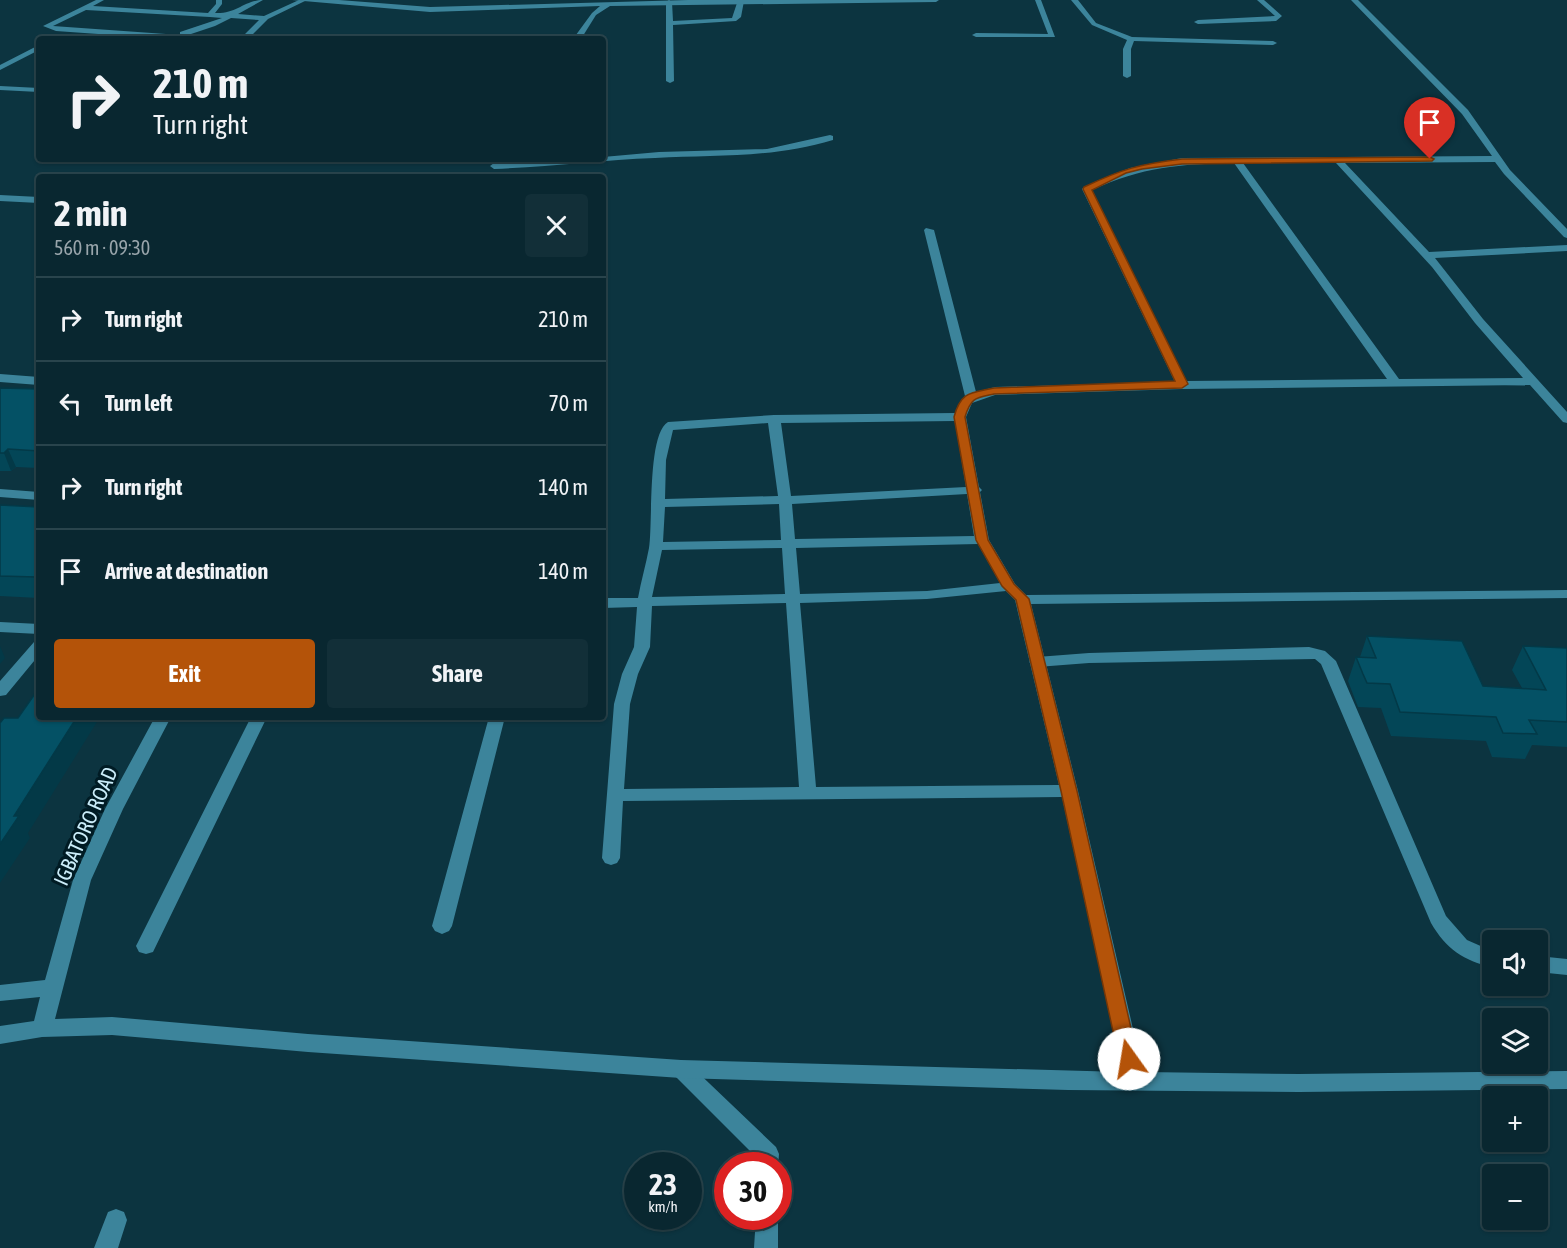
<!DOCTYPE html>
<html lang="en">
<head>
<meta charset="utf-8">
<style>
  body { margin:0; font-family:"Asap Condensed",sans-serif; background:#122f38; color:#f1f3f6; height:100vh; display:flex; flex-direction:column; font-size:22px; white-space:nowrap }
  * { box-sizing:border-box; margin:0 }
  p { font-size:20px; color:#99a5ab }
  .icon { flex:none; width:33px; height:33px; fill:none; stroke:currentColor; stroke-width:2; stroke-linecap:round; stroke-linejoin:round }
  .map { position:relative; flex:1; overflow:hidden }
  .side { position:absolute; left:36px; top:174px; width:570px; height:546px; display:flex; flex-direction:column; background:#092730; border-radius:6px; box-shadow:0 2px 4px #0004,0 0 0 2px #29444c }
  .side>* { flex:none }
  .banner { position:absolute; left:36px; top:36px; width:570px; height:126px; border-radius:6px; box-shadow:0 2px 4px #0004,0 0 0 2px #29444c; background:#092730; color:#f1f3f6; overflow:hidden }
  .buttons { position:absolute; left:1482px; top:930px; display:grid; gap:12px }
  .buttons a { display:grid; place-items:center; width:66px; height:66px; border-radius:6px; background:#092730; box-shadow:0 2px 4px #0004,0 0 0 2px #29444c; font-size:30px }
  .speed { position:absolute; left:624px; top:1152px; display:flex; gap:12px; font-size:30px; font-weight:700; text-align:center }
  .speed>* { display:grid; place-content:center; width:78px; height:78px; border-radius:50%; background:#092730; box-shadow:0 2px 4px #0004,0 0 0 2px #29444c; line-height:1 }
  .speed small { font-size:15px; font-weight:400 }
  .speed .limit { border:9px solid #d22; background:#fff; color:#111 }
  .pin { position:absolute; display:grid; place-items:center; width:51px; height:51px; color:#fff; margin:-62px -26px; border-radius:50% 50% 50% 0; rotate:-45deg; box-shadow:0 0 6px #0007 }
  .pin .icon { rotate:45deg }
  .me { position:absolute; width:66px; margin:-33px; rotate:347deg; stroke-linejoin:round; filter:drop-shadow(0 0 4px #0008) }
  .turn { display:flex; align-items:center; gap:21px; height:126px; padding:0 18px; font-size:27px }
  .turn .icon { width:78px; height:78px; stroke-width:2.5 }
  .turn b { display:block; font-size:42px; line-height:51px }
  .round { display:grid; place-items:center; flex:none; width:63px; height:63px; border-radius:6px; background:#122f38 }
  .summary { display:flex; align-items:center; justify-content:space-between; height:102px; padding:0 18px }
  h1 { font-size:36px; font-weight:700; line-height:45px }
  .primary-button { display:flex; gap:12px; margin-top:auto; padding:12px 18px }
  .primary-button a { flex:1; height:69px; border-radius:6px; background:#b45309; color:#fff; font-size:24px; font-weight:700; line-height:69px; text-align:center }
  .primary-button a+a { background:#122f38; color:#f1f3f6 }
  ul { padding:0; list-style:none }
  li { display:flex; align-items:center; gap:18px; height:84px; padding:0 18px; border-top:2px solid #29444c }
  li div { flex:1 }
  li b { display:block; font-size:22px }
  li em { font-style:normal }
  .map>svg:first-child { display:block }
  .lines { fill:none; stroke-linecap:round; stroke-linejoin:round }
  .lane { fill:#3c849b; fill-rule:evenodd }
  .street { fill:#3c849b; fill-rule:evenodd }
  .wall { fill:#034657 }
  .shaded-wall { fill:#033947 }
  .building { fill:#045165; stroke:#033947; stroke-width:1.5 }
  .route { fill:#b45309; stroke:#753606; stroke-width:1.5 }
  .labels { text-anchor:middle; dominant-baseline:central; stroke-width:6; stroke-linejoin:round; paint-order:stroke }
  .near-street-label { font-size:21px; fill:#caecf9; stroke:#001b24 }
</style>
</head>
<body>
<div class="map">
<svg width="1567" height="1248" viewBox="0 0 1567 1248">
  <rect width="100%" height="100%" fill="#0c3440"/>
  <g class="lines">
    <path class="lane" d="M96,0h8l-11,6 115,7 8,-9v-4h6v4l-7,9c22,1 29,-13 48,-13l-25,14 26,2 35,-16 6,1 -37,18 -15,15 3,5h-8l-3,-5 14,-14 -28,-2 -16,8 -30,10 19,3h-35l-113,-8 -13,-5zM86,10l124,7 12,1 -42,14v3l-127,-9z
      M669,0l3,2 1,19 59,-3 6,-18 6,1 -3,16 -5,4 -63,4 1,56 -4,2 -4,-2v-79z
      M1071,0h7l18,23 36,14 141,4 4,2 -4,2 -139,-4 -3,8v27l-4,2 -4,-2v-27l4,-9 -35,-15z
      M1257,0h7l18,16 -6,5 -78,3 -4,-2 4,-2 77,-4z
      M39,45v5l-39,20v-5z
      M0,86l39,2v4l-39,-2z
      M1309,647l16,4 11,10 110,255 21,24 25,11v16c-28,-6 -46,-18 -61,-44l-110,-259 -6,-5 -226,4 -52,4 -8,-5 8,-5 52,-4z
      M1538,956l29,3v16l-29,-3z
      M681,1060l7,3 88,84 3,7 -1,13v-1h-21v-8l-83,-83 -3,-6 3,-6z
      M116,1209l8,3 3,8 -9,28h-24l14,-36z
      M756,1216h22v32h-24z"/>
    <path class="street" d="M292,0h47l91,7 258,-7h251l-3,2 -326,4 -14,9 -15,24h-8l19,-26 8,-7 -170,6z
      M1035,0h6l14,37h-79l-4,-2 4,-2 72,1z
      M1351,0h7l110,110 42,60 57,59v9l-3,-1 -60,-63 -9,-12 -150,1 84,89 138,-7v6l-132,7 48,61 84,93v11l-4,-1 -33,-37 -348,4 -187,6 -23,8 -6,14 13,70 3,3 -2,2 9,48 26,44 11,11 541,-5v8l-536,6 47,187 65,281 156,2 268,-3v18l-268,3 -231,-2 -387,-12 -373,-26 -196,-17 -70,2 -42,7v-18l34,-5 6,-24 -40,4v-16l45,-5 28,-100 32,-71 50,-92h16l-48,92 -32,71 -36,139 57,-2 196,17 373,26 441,12 -60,-275 -439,4 -3,57 -3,5 -6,2 -6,-2 -3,-5 12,-154 8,-30 12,-27 3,-40 -34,1v-10h35c3,-17 8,-34 11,-50 4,-25 -2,-114 19,-126l106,-7 181,-2 10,-17 -41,-166 2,-2 8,2 42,162 19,-5 180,-5 -93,-193 2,-2 46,-19 52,-10 310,-2 -30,-42zM1234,163l153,216 -201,2 -94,-191c50,-23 88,-26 142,-27zM1243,163h93l96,104 43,56 48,55 -124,1zM955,421l11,66 -175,9 -10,-73zM768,423l10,73 -113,3 1,-39 7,-30zM967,494l7,42 -179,3 -3,-35zM779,504l2,36 -118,2 2,-35zM978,544l22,39 -73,8 -127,3 -4,-46zM782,548l3,46 -133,3 10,-47zM1006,591l9,9 44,185 -243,2 -16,-184 127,-4zM786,603l13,184 -175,2 6,-85 8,-30 12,-27 2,-41z
      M830,135l3,1v4c-59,18 -117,15 -178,18 -54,2 -107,9 -161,11l-4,-3 4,-3 109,-4v-2l56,-5 108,-3z
      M0,195l39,2v6l-39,-2z
      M0,374l39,3v8l-39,-3z
      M0,489l39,3v8l-39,-3z
      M0,622l39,2v10l-39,-2z
      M39,640v15l-33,40 -6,1v-15l34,-39z
      M251,717h16l-114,235 -7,2 -7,-2 -3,-6z
      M489,717h16l-53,209 -3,5 -7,3 -7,-3 -3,-5z"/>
  </g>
  <path class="wall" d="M0,388l39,1v79l-23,-1 -5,4h-11z
    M0,505l39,2v91l-39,-2z
    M1367,636l116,50 39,2 -10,-18 11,-24 44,2v99l-35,-2 -7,14 -33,-2 -6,-16 -95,-5 -10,-28 -23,-1 -10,-26 8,-24h4z"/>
  <path class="shaded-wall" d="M8,449l8,18 -5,4 -7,-18z
    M39,574v11l-3,-8z
    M0,646l5,12 -5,6z
    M77,717h23l-72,116 2,5 -30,45v-39l14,-28z"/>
  <path class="building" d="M0,388l39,1v62l-31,-2 -4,4h-4z
    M0,505l39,2v67l-3,3 -36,-1z
    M1367,636l95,5 21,45 63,4 -23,-44 44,2v74l-38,-2 8,14 -34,-1 -7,-16 -96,-5 -10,-28 -23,-1 -4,-9 -7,-17 20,1z
    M39,688v29h38l-63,99h5l-19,28v-121l4,-5h14z"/>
  <path class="route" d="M1430,157l4,2 -2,2 -250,3 -40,5 -16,4 -34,17 96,194 -6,4 -188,6c-18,4 -23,3 -29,23l23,123 26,44 15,15 48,192 61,268 -3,6 -6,2 -7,-2 -3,-6 -58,-268 -45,-191 -14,-14 -26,-46 -22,-123c7,-26 17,-24 40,-29l181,-7 -92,-192 1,-2c38,-18 56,-23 98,-28z"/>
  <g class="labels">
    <g class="near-street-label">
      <text transform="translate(85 826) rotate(-66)">IGBATORO ROAD</text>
    </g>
  </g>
</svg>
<div class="buttons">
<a><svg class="icon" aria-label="sound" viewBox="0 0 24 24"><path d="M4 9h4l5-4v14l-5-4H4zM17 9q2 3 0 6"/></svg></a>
<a><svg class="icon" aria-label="layers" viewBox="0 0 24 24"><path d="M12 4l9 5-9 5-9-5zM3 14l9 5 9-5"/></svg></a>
<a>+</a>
<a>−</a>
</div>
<div class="speed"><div>23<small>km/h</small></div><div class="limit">30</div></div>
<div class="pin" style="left:1430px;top:159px;background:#d93025"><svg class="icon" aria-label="arrive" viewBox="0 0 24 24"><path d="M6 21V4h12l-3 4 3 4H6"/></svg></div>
<svg class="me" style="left:1129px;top:1059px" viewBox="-20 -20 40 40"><circle r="19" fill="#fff"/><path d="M0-13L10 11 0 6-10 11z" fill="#b45309"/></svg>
<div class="banner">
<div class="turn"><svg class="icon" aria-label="right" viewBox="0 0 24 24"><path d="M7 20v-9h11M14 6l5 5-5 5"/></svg><div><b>210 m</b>Turn right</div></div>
</div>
<section class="side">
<div class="summary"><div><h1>2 min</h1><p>560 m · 09:30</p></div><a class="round"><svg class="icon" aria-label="close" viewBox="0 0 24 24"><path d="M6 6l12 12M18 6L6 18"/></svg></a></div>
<ul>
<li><svg class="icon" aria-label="right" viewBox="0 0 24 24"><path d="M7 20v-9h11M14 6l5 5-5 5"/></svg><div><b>Turn right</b></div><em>210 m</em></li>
<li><svg class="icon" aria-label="left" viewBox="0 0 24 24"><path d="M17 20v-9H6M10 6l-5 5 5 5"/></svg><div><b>Turn left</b></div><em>70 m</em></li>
<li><svg class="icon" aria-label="right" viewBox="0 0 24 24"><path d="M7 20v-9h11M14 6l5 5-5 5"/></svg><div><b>Turn right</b></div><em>140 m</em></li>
<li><svg class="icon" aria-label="arrive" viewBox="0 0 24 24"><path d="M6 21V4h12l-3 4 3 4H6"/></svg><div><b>Arrive at destination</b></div><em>140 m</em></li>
</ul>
<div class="primary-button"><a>Exit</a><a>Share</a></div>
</section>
</div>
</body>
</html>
